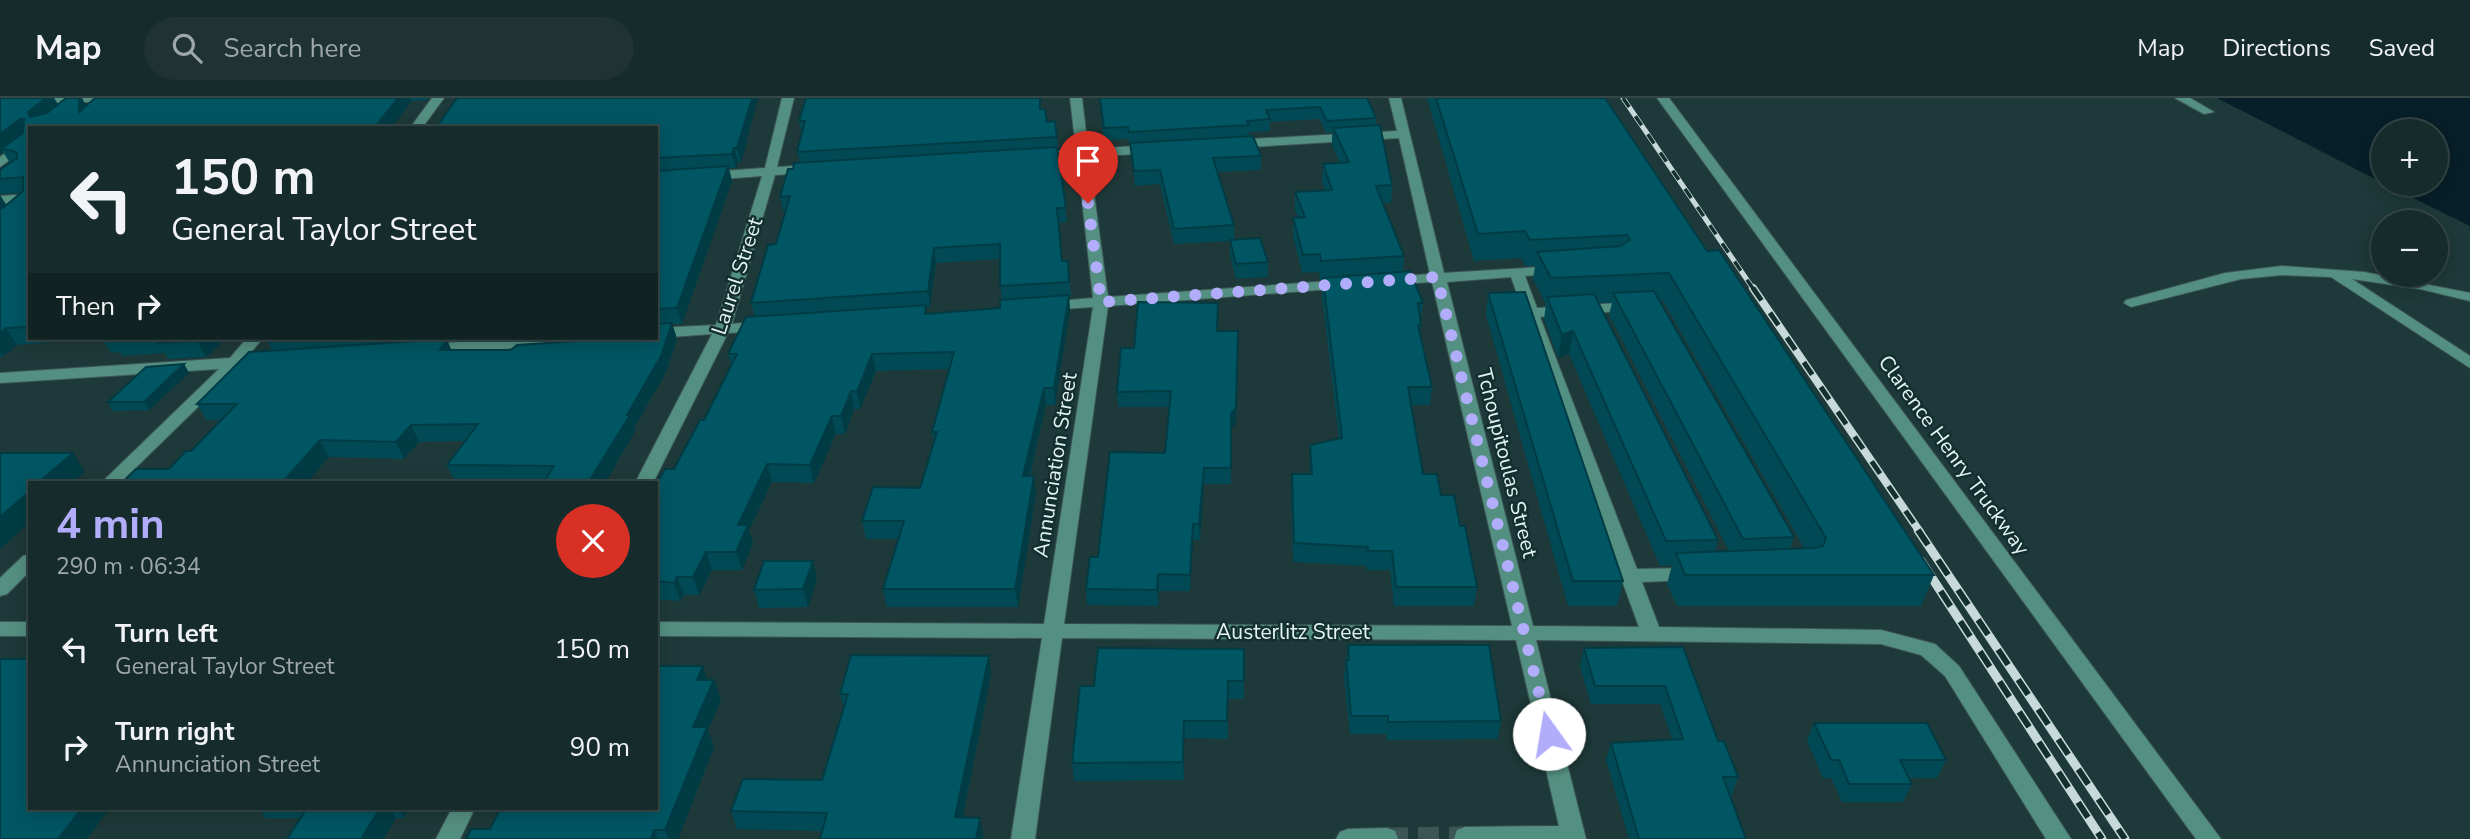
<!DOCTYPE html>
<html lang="en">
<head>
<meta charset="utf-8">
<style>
  body { margin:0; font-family:"Nunito Sans",sans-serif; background:#1f3333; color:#f1f3f6; height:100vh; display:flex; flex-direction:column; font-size:26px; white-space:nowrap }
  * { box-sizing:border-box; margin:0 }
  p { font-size:23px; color:#9ea7a9 }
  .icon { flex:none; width:38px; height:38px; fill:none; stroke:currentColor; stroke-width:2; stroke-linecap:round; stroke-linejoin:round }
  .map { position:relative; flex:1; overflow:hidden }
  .sheet { position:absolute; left:28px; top:383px; width:630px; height:329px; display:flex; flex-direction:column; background:#162b2b; border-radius:0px; box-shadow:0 4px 18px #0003,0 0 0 2px #354747 }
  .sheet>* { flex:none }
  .guide { position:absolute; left:28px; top:28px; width:630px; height:214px; border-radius:0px; box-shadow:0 4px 18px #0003,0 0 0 2px #354747; background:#162b2b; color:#f1f3f6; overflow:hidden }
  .controls { position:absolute; left:2371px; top:21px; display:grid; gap:14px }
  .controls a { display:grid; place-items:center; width:77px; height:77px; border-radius:50%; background:#162b2b; box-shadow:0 4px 18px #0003,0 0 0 2px #354747; font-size:35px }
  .pin { position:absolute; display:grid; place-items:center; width:60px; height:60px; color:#fff; margin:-72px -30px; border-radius:50% 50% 50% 0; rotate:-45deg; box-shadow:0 0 7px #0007 }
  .pin .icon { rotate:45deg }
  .me { position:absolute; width:77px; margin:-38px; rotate:347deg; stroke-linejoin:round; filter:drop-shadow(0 0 5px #0008) }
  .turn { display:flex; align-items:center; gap:24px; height:147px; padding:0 28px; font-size:32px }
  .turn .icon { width:91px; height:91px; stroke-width:2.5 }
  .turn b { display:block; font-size:49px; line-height:60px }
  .then { display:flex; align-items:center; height:66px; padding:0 28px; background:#0003; gap:14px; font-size:26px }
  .round { display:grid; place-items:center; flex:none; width:74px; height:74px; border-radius:37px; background:#1f3333 }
  .summary { display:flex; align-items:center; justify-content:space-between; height:119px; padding:0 28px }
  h1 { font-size:42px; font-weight:700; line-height:52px; color:#b1adfa }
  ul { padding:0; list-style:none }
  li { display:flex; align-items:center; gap:21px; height:98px; padding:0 28px }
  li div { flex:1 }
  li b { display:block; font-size:26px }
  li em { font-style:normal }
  header { display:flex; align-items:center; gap:42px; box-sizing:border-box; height:98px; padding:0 35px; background:#162b2b; border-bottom:2px solid #354747 }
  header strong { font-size:33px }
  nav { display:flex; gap:38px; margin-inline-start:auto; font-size:24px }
  .search { width:490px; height:63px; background:#1f3333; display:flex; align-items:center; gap:18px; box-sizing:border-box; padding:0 24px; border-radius:38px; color:#9ea7a9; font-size:26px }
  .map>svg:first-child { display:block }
  .water { fill:#071f29 }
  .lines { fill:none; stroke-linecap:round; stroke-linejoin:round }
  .minor-tunnel { stroke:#3c5555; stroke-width:21; stroke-dasharray:21 10; stroke-linecap:butt }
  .minor-casing { stroke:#3e5757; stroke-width:2 }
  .minor { fill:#549081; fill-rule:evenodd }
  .rail-far2-casing { stroke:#c8d9d9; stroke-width:5 }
  .rail-far1-casing { stroke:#c8d9d9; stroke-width:8 }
  .rail-casing { stroke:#c8d9d9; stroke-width:9 }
  .rail-far2 { stroke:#132f2f; stroke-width:3.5; stroke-dasharray:11; stroke-linecap:butt }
  .rail-far1 { stroke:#132f2f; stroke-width:5; stroke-dasharray:15; stroke-linecap:butt }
  .rail { stroke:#132f2f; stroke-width:6; stroke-dasharray:18; stroke-linecap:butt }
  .wall { fill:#014a55; fill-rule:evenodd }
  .shaded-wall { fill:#013c45 }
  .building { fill:#015663; stroke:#013c45; stroke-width:2 }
  .route { stroke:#b1adfa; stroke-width:12; stroke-dasharray:0 21.6 }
  .labels { text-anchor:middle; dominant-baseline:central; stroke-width:5; stroke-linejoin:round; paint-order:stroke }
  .street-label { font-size:21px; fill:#e4f4f4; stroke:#132f2f }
</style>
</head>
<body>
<header>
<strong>Map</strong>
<div class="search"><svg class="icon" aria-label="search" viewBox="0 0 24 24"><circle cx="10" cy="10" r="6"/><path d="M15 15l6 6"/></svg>Search here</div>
<nav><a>Map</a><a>Directions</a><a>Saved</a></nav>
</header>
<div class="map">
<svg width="2470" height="741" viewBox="0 0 2470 741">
  <rect width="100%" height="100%" fill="#1e3939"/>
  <path class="water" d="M2217,0h253v128l-85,-42h51v-53h-52l-1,52z"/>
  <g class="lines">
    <path class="minor-tunnel" d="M1387,740l78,-1"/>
    <g class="minor-casing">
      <path id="minor" d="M45,0h67l-6,3 -106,6v-6z
        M432,0h12l-22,30h-12z
        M782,0h12l-17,69 33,-2 6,4 -6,4 -35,2 -43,149 32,-3 8,5 -8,5 -36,2 -75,150h-18l77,-149 -56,4v-10l60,-3 46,-149 -53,4 -6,-4 6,-4 56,-4z
        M1070,0h12l6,51 64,-4 6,4 -6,4 -63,4 19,140 236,-17 7,4 -7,4 -236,18 -44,318 448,2 -80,-344 -43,3 -7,-4 7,-4 41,-3 -31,-136 -166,10 -6,-4 6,-4 164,-9 -8,-33h12l43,175 113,-7 7,4 -2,3 -37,3 12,32 97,-6 7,4 -7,4 -94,7 97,252 54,-1 7,1 3,5 -3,5 -7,1 -49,2 17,45 222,3 54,14 24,22 112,173h-25l-101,-163 -24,-21 -40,-11 -345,-4 50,199h-132l3,-9 8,-3 94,-1 -43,-186 -454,-2 -27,201h-24l31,-201 -386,-2v-14l388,2 49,-317 -46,3 -7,-4 7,-4 46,-4 -16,-141 -40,3 -6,-4 6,-4 39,-2zM1511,179l13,36 115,314 -106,-1 -86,-344z
        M1657,0h12l552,741h-25z
        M2175,0h15l24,14 -10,2z
        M30,37v10l-30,22v-10z
        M30,96v8l-30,2v-8z
        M2282,168l82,6 106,21v8l-50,-12 -68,-10 118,77v12l-139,-91 -49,-2 -41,4 -110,28 -7,-4 2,-3 99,-27z
        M247,240h16l-16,19 21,1 2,3 -2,3 -29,3 -119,116h-19l118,-114 -219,14v-10l230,-15z
        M526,240h73l-8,5 -164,11 -8,-5 8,-5z
        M30,456v17l-23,23 -7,2v-18l23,-22z
        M0,524h30v14h-30z
        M452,710h23l-15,31h-24z
        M1387,730l8,3 3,8h-62l4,-7 8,-3z"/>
    </g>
    <use href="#minor" class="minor"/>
    <g class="rail-far2-casing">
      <path id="rail-far2" d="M1623,0l131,192"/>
    </g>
    <g class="rail-far1-casing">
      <path id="rail-far1" d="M1753,190l167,244"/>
    </g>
    <g class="rail-casing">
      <path id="rail" d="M1918,432l207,309
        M1921,463l181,278"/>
    </g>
    <use href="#rail-far2" class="rail-far2"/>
    <use href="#rail-far1" class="rail-far1"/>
    <use href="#rail" class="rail"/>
  </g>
  <path class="wall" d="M0,0h54l4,6 28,1v1l9,-8h334l-1,2 -16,1 -21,27h-361v210h196l-20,19 -38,2 -3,-6 -43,3 -2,-4 -9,1 -9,-15 -85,7 -15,12h-2v-162l6,10 15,-12 -21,1v-24l10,-7 -7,-11 -3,2z
    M1099,0h268l9,20v7l16,60 -1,18h-8l21,53 -1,15 20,32 -2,17v5l-1,11 12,51 -2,18h-19l12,69 18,21 19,31 17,61 -3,19h-80l-4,-36h-23l-1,-4 -73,-4 -2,-69 1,-19h18v-29l29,-6 -17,-144 1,-15h-3l-1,-8 -17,1 -9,-37v-18l5,-1 -3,-7v-18l30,-2 -3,-8 1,-18 17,-1 -8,-18v-13l-6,1 -6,-14 -50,3v9l-21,1v4l12,20v14l-43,2 16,53v15l34,22v15l-32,2 -6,-24v-14l-56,3 -14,-60 -25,2 -5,-42h-1v-5l-25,1z
    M1427,0h178l102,153 227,324 -13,31h-244l-10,-22 5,-19 -12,1 -91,-212 -11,4 -14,-39 2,-15 -13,-25 2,-13h-9l-5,-8 -47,3zM1660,203h3l141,247 -14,1 4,-12zM1598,205h14l-3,12 120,236 -14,1 3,-12z
    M1041,11l6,13 8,-1 3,27 9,74 -8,1 3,38h6l3,36h-2l1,14 -15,94h-9l-16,71 6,17 -18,114h-131l-4,-18 16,-50h-33l-4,-18 58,-33 14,-46 -2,-10 17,-63 -73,2 -16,38h-6l-9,25h-9l-22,49 -42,-1 -23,48 4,13 -11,27h-30l-13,25h-15l-4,6 -24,-2v-114l18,-16 30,-49 27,-55 -3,-11 27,-37 -4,-14 25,-59 10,-33h-3l-3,-14 13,-28 7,-6 -3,-11 5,-19 -3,-12zM1000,161v27l2,14 -2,8 -73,6 -1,-7h4l6,-44z
    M656,30l91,13 -6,21h-3l-2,6h-7l3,13 -50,143h-10l5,15 -11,33 -32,56 1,3 -30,52 -150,-1 -8,-17 18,-24 -46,1 -15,17 -75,-2 -23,26h-184l47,-14 22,-18 30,-31h-15l-9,-16 75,-54 -6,-12h197l-1,2 -15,1 4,9h60l145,-12z
    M1488,195l135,288 -6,25h-49l-82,-291z
    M1218,233l20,15 -2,77 -5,6v55h-27l-4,56h-7l-3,51h-31l-1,15 -71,-1 -1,-16 12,-32 67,-104 5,-46h-52l-1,-15 17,-44z
    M184,266l5,9 -40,37 -36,1 -5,-9z
    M817,480l-9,29 -49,1 -5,-18z
    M1348,547l153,76 -3,18 -111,1 -1,-6h-36l-6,-57z
    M1683,549l35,94 20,36 -6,18h-3l17,44h-117l-23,-79 5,-17 61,-4 -12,-35h-69l-11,-38 4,-18z
    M1098,550l146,33v18h-16v40l-44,-1v42l-110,1 -2,-18 22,-77z
    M991,576l-28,143 20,18v4h-163l2,-8 -85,-2 -6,-18 91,-31 22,-72 -4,-14z
    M708,582h6l7,20 -13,30 6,17 -36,92h-212l24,-10z
    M1814,625l132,37 -9,18h-28l3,6 -9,18h-61l-11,-24h-8l-16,-37z
    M259,710h150l-5,10h-8l-13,21h-96l14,-21h-36z"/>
  <path class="shaded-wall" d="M46,0h8l5,9 -22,21 -9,-16z
    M79,0h3l4,7 1,21 -8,-14z
    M398,0h13l1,3 -21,27h-15l-1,-1z
    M752,0h6l-17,64 -4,-14z
    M20,21l8,14 -27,16 2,3 -3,2v-20z
    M734,50l4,14 -2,6 -4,-14z
    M728,68l4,15 -50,143 -5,-16z
    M0,97l7,11 -7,6z
    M934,150l2,15 -6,44 -2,-16z
    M1069,197l1,16 -15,94 -1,-17z
    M672,225l5,16 -11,33 -32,56 1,3 -30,52h-17l39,-68z
    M6,230l11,17 -15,12 -2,-4v-19z
    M1573,233l-4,23 -11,4 4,-23z
    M200,240h26l-20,19 -9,-16z
    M447,241l6,16 -13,-5z
    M1238,248l-2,77 -5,6v55v-70z
    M872,256l4,17 -16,38 -3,-17z
    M184,266l5,9 -40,37 -5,-8z
    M1044,290l2,17 -21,88 -2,-17z
    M851,293l3,18 -9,25 -4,-18z
    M832,318l4,18 -22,49 -4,-18z
    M411,327l8,17 -15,17 -8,-17z
    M320,342l9,17 -23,26h-24z
    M73,355l12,19 -13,11h-34z
    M767,366l5,18 -23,48 4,13 -11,27 -6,-18 2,-27z
    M1204,370v16l-4,56 -1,-16z
    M1034,378l2,17 -18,114 -3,-18z
    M30,393v31l-30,27v-32z
    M1193,426v16l-3,51v-16z
    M706,454l6,18 -13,25 -6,-18z
    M813,463l4,17 -9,29 -5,-18z
    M1158,476l1,17 -1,15 -1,-16z
    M677,479l7,18 -4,6 -6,-18z
    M989,558l2,18 -32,161 -4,-18z
    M703,568l7,20 -13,-6z
    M714,582l7,20 -13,30 6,17 -36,92h-9l-4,-9 28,-103z
    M1184,623v59l-1,-18z
    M82,710h28l-23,31h-29z
    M380,710h11l5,10 -13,21h-22z
    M398,710h11l-5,10z
    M980,720l3,17v4h-7z
    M654,732l4,9h-7z"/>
  <path class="building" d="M0,0h46l-18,14 2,5 17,-4 19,-15h13v14l16,-14h303l-23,29 -12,1h-333v199l-24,1 -6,6v-126h3l20,-17v-14l-23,2v-9l17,-12v-5l-6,-3 -10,-1 22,-16 1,-14h-4l-20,15z
    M457,0h295l-15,50h-3l-2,6 -76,4v-30h-220z
    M806,0h234v11h5l2,13 8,-1 2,16 -260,15 8,-31h-6z
    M1100,0h267l9,20 -49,3 -7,-14 -54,3 4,9 -23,2 2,4 -120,7 -1,-5 -24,1z
    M1436,0h169l102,153 12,-1 215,325h-249l-9,-22 138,-5 9,-2 3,-8 -157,-265 -118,5 -14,-26 83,-6 10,-6 -3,-5 -97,5 -5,-9 -47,3z
    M1380,27l12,60 -16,1 28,70 -83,5 -1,-7 -17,1 -10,-37 12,-1 -10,-25 37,-2 -9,-26 26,-2 -16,-34z
    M1253,38l8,20 -48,2 21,67 -60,4 -14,-59 -26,1 -4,-28z
    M1057,49l9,61h-9l5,53h6l1,21 -69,4v-42l-66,4 -6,43 -177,12 17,-58 8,-1 14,-48 -10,1 8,-28h5l1,-6z
    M728,68l-51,142 -21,1v-138z
    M1260,140l8,24 -32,2 -6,-24z
    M1410,173l13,32h-5l3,22h-3l14,62h-24l15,87h14l4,21h13l6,31h5l12,61h-81l-4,-36h-24v-4l-74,-4 -2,-69h20l-2,-29 32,-7 -19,-160z
    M1654,193l140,246 -51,2 -130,-246z
    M1525,194l98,289h-50l-85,-288z
    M1594,196l124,246 -52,1 -93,-210 -11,4 -15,-38z
    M1069,197l-15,93h-10l-21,88h11l-19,113h-132l21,-68h-42l11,-34 47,1 17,-56h-5l22,-80 -82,2 -15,38 -6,-1 -10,25h-9l-22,49 -43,-1 -29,61h10l-12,27h-30l-13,25h-16l-3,6 -18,-2v-96l9,-16h9l26,-49h4l33,-66h-9l18,-37 180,-12 -1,9 75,-6v-8z
    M1138,204l80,1 -1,28h21l-2,77 -5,6v54h-27l-5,56h-6l-3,51 -32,-1 -1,16 -71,-1 4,-32h8l12,-105 55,1 6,-62 -54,1 4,-44h13z
    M672,225l-11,33 -34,59h3l-42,68h-45l11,-17 -107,-1 31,-41 -67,1 -15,17 -76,-2 -38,43h-160l14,-14h33l17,-18h5l46,-47h-40l52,-52 198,-13 -7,11h71l6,-5 60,-4 1,-3h78v-14z
    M114,240h26l-28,2z
    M165,240h35l-3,3 -38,2z
    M184,266l-40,38h-36l38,-35z
    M0,355h73l-35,30h-8v8l-30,26z
    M764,463h49l-10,28 -49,1z
    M1348,547h141l12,76 -113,1v-6h-37l-5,-56h3z
    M1683,549l35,94h6l14,36h-15l23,62h-107l-28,-96 72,-4 -18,-53h-70l-11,-38z
    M1098,550l146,1v32h-16l-1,40h-43l-1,41 -111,1 8,-77h14z
    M851,557l138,1 -34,161 25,1 -4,21h-156l7,-26 -96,-2 12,-32 79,1 26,-86h-8z
    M0,561h30v149h52l-24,31h-58z
    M656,568h47l-6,14h17l-21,47h14l-42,103h-11l-3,9h-185l5,-10h19l11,-21h155z
    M1814,625h113l19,37h-46l12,24h-63l-10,-24h-8z
    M307,710h73l-19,31h-74z"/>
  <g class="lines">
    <path class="route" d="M1088,105l13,99 336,-25 112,457"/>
  </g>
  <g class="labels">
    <g class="street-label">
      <text transform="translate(737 178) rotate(-72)">Laurel Street</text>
      <text transform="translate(1954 357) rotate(54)">Clarence Henry Truckway</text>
      <text transform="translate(1507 365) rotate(76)">Tchoupitoulas Street</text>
      <text transform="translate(1055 367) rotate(-81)">Annunciation Street</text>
      <text x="1293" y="534">Austerlitz Street</text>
    </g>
  </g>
</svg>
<div class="controls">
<a>+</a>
<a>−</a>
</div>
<div class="pin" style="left:1088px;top:105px;background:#d93025"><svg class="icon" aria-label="arrive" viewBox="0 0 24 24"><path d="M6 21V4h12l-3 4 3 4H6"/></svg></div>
<svg class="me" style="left:1549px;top:636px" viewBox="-20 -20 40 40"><circle r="19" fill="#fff"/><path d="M0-13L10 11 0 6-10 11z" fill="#b1adfa"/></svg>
<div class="guide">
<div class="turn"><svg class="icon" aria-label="left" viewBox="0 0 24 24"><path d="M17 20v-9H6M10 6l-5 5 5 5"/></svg><div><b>150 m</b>General Taylor Street</div></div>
<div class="then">Then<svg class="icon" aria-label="right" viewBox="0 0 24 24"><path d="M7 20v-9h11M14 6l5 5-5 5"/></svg></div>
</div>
<section class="sheet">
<div class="summary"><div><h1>4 min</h1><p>290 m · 06:34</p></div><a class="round" style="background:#d93025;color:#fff"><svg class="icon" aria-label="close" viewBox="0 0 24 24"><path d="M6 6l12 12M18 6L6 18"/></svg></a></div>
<ul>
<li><svg class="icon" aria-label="left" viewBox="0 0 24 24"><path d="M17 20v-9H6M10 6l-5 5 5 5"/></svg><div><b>Turn left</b><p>General Taylor Street</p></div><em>150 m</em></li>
<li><svg class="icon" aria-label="right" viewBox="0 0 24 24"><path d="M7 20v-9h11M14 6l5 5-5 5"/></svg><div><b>Turn right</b><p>Annunciation Street</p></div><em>90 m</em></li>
</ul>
</section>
</div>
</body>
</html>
